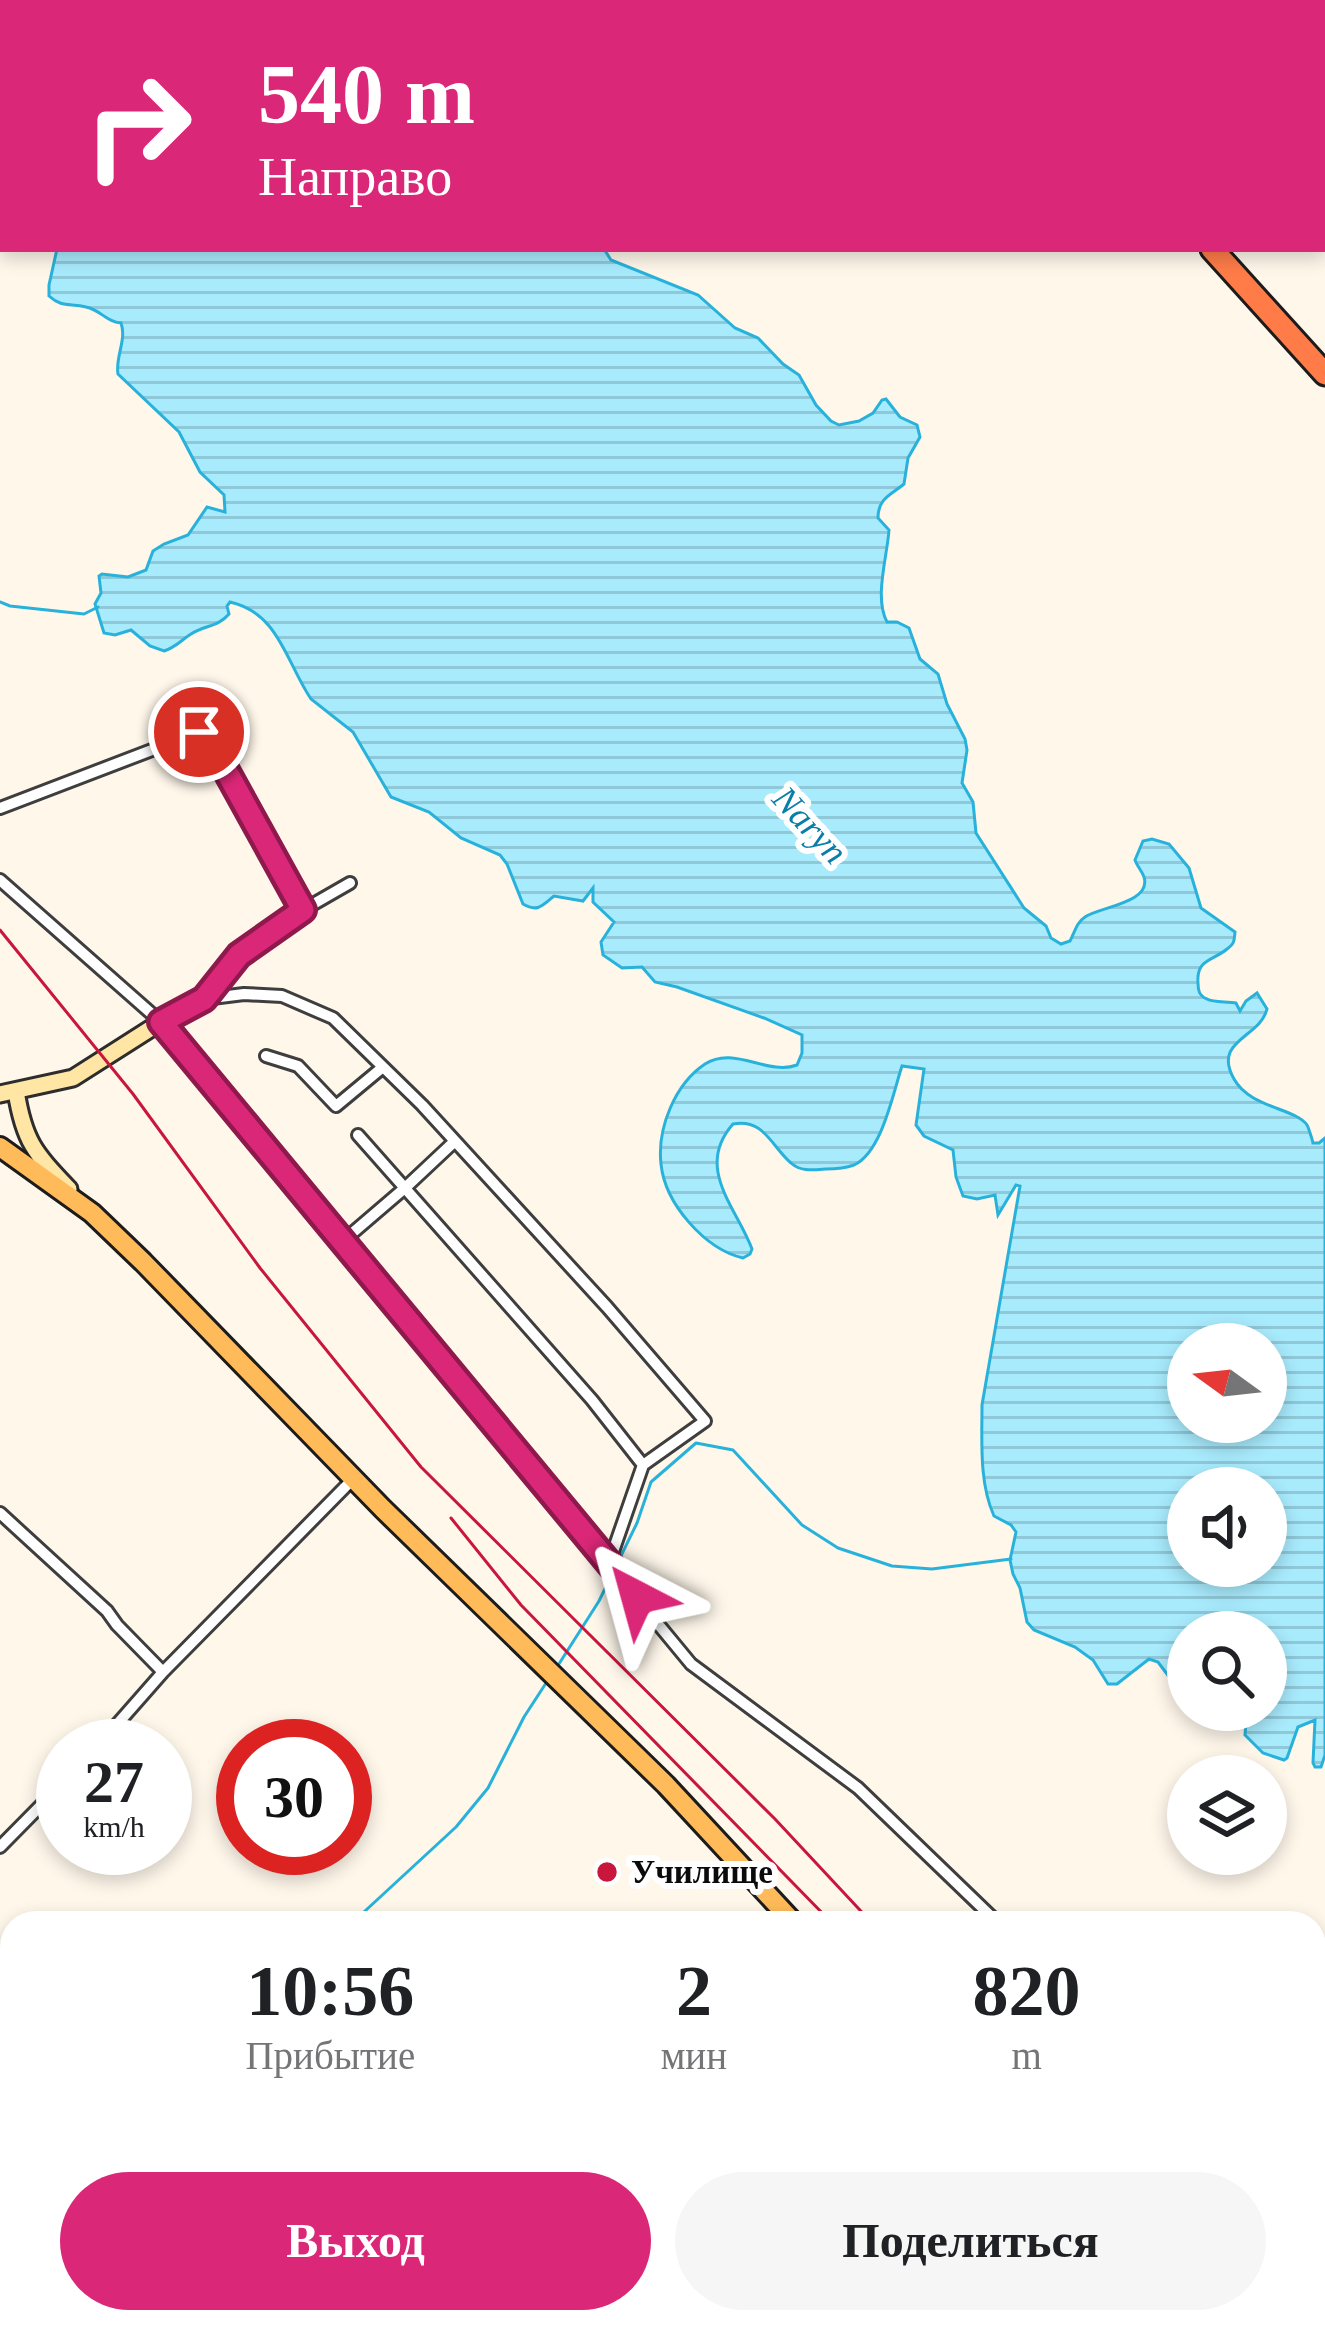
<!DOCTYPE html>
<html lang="ru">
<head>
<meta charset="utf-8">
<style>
  body { margin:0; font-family:"Times New Roman",serif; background:#f6f6f6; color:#202124; height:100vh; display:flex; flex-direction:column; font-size:45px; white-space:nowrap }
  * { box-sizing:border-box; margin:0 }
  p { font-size:39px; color:#757577 }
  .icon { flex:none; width:66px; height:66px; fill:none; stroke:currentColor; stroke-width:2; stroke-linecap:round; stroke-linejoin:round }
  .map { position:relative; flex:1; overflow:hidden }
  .drawer { position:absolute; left:0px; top:1911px; width:1326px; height:423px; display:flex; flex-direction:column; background:#fff; border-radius:36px 36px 0 0; box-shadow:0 6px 18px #0003 }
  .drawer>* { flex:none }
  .banner { position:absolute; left:0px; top:0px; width:1326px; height:252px; box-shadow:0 6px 18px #0003; background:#db2777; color:#fff; overflow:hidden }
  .needle { width:78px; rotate:285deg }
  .controls { position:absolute; left:1167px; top:1323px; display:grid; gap:24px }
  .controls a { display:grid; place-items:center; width:120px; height:120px; border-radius:50%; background:#fff; box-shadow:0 6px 18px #0003; font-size:60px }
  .speed { position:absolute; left:36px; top:1719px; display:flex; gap:24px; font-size:60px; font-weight:700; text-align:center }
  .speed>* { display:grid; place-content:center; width:156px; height:156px; border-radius:50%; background:#fff; box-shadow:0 6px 18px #0003; line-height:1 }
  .speed small { font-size:30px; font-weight:400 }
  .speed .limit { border:18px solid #d22; background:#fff; color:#111 }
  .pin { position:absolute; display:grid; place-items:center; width:102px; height:102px; color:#fff; margin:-51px; border:6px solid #fff; border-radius:50%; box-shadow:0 3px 12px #0007 }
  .me { position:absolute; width:132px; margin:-66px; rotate:321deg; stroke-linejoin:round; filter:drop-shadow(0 0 9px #0008) }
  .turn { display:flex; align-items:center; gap:42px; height:252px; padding:0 60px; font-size:54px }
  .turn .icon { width:156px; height:156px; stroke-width:2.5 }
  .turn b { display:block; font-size:84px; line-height:102px }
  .eta { display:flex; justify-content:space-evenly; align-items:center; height:204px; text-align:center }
  .eta b { font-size:72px; font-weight:700; line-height:84px }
  .cta { display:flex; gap:24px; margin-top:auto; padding:24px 60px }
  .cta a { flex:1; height:138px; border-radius:72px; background:#db2777; color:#fff; font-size:48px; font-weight:700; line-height:138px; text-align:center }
  .cta a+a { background:#f6f6f6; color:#202124 }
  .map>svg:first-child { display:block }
  .industrial { fill:#e8deec }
  .water { fill:url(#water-rules); stroke:#28b2db; stroke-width:3; fill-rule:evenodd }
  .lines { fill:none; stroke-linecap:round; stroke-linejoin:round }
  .stream { stroke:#28b2db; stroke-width:3 }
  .street-casing { stroke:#3e3e3e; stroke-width:16 }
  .secondary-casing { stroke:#2d2d2d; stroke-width:21 }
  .primary-casing { stroke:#1c1c1c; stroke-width:24 }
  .highway-casing { stroke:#1c1c1c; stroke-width:27 }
  .street { stroke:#fff; stroke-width:10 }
  .secondary { stroke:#ffe6a5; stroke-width:15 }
  .primary { stroke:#ffbb5a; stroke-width:18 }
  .highway { stroke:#ff7c48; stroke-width:21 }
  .rail { stroke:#c8163d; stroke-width:3 }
  .route-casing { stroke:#8e194d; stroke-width:30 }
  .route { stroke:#db2777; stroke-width:21 }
  .poi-dot { fill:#c8163d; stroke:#fff; stroke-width:4.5 }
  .labels { text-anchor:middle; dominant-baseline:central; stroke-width:12; stroke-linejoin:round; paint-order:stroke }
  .poi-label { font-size:33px; font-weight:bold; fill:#0b0b0b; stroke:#fff; text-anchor:start }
  .water-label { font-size:36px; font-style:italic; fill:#097ea9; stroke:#fff }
</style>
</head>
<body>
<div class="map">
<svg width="1325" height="2333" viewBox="0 0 1325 2333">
  <defs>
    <pattern id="water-rules" width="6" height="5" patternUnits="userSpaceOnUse" patternTransform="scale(3)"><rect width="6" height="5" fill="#a8ebfd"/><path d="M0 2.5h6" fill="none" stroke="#8fc8d8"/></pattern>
  </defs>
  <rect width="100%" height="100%" fill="#fff7ea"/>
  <path class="industrial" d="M1325,2005v328h-158l-6,-11h153v-309z"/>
  <path class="water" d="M57,249h547l7,11 87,35 37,33 23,10 25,26 16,11 17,30 15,16 8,4 20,-4 14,-8 9,-13 4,-1 14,18 17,8 3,12 -12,21 -4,26c-13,11 -26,14 -26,34l11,12c-2,28 -15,68 -2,92h10l12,6 11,31 18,15 9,30 18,35 2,11 -5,33 11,19 3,31 48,75 22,18 5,12 10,6 9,-3c5,-9 6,-18 15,-24 14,-10 67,-14 59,-40 -2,-6 -7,-11 -9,-17l8,-19 9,-2 17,5 20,24 12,40 34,24c-1,9 0,11 -8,17 -14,12 -31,10 -29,34 0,7 1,13 9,16 7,4 21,2 29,4l4,8 6,-10 11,-8 10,16c-7,29 -55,31 -33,70 16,29 61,29 73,46 1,1 6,17 6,18h6l6,-5v617l-4,12h-6l-2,-4 2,-43 -17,7 -11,31 -3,2 -21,-7 -18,-18 2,-25h19v-78h-78v56l-5,-8 -13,-2 -12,-16 -9,-3 -32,25h-9l-15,-24 -18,-13 -41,-17 -7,-8 -7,-34 -7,-14 -3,-14 6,-28 -5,-7 -17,-9c-15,-33 -12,-75 -12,-111l38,-219 -4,-1 -18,30 -3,-20 -18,4 -14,-3 -7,-19 -3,-27 -29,-14 -8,-11 8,-56 -22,-3c-9,27 -20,86 -48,99 -8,3 -19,4 -28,4 -13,1 -25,3 -35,-6 -20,-17 -27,-45 -58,-39 -39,44 4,84 19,125l-2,5 -7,4c-38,-9 -78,-54 -82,-94 -4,-36 14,-80 44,-100 29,-19 62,12 92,1l5,-12v-18l-38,-17 -87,-31 -22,-5 -13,-15 -20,1 -19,-13 -2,-13 13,-20 -21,-20v-14l-10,13 -29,-5c-11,9 -16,17 -31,8l-16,-40 -7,-9 -39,-17 -32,-26 -38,-15 -38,-65 -42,-33c-25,-37 -32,-86 -81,-97l-3,4 2,8c-11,13 -24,11 -38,20 -11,7 -15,13 -27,17l-14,-5 -19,-16 -16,5 -11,-2 -9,-29 6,-11 -2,-17 3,-2 26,3 18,-7 7,-19 11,-7 24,-9 19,-28 18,5 -1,-17 -24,-23 -21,-40 -61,-58c-3,-17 9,-34 3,-51 -15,-1 -20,-13 -35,-16 -16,-4 -24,1 -37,-11v-11zM1188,1344h78v78h-78zM1188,1488h78v78h-78z"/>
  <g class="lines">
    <path class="stream" d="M0,602l10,4 74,8 14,-7
      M557,1667l42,-66 38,-78 14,-41 45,-39 37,7 69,75 36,23 54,18 40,3 79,-10
      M352,1923l104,-96 32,-39 36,-71 24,-37
      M0,2234l12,-9"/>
    <g class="street-casing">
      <path id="street" d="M0,808l199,-76 8,4 96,174
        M0,880l161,142 530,642 167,124 140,135
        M204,999l35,-44 64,-45 47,-27
        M161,1022l43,-23 40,-5 38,2 51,22 89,87 185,202 98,114 -62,44
        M266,1056l32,10 38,40 47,-39
        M358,1135l234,265 51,65 -34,98
        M343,1241l63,-54 49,-46
        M0,1513l107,98 10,14 46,47
        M98,1746l65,-74 190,-193
        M0,1847l63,-64
        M439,2333l7,-11"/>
    </g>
    <g class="secondary-casing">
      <path id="secondary" d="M16,1091c8,51 19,62 53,98
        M0,1094l73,-16 88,-56"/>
    </g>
    <g class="primary-casing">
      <path id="primary" d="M0,1147l92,66 51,49 240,247 283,276 128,138
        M946,2322l2,11"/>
    </g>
    <g class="highway-casing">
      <path id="highway" d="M978,0l3,3
        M1212,249l113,125"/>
    </g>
    <use href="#street" class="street"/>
    <use href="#secondary" class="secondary"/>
    <use href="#primary" class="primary"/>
    <use href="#highway" class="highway"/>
    <path class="rail" d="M0,930l133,164 127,174 161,199 354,352 97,104
      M451,1518l70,87 311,318
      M1101,2322l6,11
      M1129,2322l5,11"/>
  </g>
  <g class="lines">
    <g class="route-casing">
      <path id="route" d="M199,732l8,4 96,174 -64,45 -35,44 -43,23 476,575"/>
    </g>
    <use href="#route" class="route"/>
  </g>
  <circle class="poi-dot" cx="607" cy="1872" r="12"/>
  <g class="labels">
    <g class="poi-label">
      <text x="631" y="1872">Училище</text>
    </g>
    <g class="water-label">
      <text transform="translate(810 825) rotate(47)">Naryn</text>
    </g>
  </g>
</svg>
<div class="controls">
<a><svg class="needle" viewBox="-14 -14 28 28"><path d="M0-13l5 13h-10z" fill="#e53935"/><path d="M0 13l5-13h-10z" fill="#757577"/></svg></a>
<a><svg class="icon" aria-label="sound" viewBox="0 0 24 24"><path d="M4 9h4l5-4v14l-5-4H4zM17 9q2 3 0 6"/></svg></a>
<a><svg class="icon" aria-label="search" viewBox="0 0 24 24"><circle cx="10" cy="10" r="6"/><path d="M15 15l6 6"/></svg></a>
<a><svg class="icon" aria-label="layers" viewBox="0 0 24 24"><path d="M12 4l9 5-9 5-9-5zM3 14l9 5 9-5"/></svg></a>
</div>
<div class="speed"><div>27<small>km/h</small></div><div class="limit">30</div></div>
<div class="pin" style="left:199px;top:732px;background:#d93025"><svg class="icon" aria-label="arrive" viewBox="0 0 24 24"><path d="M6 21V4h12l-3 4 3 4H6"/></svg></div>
<svg class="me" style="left:637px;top:1597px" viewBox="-20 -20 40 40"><path d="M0-17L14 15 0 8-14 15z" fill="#db2777" stroke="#fff" stroke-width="4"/></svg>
<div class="banner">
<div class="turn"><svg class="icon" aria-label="right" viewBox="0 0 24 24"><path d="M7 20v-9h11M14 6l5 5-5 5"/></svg><div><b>540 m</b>Направо</div></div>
</div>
<section class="drawer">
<div class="eta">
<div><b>10:56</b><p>Прибытие</p></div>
<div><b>2</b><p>мин</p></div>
<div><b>820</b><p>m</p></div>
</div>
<div class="cta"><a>Выход</a><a>Поделиться</a></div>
</section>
</div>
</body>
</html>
